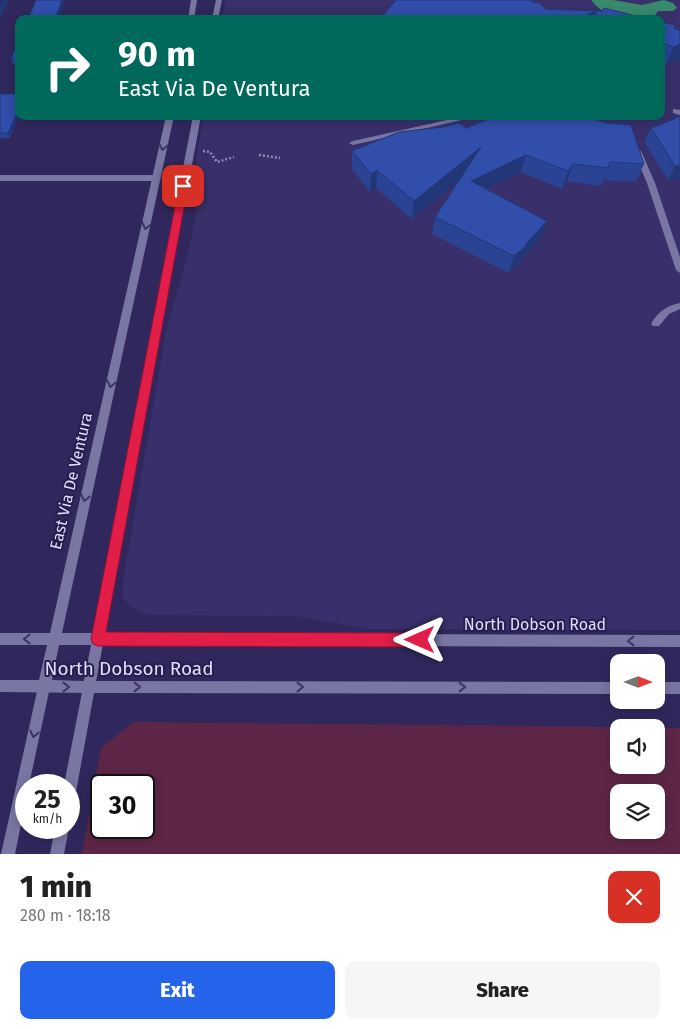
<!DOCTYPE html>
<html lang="en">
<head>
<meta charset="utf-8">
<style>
  body { margin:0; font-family:"Fira Sans",sans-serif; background:#f6f6f6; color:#222; height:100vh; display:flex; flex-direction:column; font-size:19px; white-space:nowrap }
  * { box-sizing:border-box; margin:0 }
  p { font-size:16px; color:#767676 }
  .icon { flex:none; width:28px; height:28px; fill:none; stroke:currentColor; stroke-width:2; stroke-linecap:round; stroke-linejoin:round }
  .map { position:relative; height:854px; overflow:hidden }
  .panel { display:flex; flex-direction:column; background:#fff; flex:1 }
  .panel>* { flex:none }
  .hud { position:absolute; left:15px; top:15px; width:650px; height:105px; border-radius:10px; box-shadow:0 2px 12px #0003; background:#00695c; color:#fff; overflow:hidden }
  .needle { width:32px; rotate:90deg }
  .controls { position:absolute; left:610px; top:654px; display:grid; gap:10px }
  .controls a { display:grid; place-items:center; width:55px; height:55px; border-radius:10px; background:#fff; box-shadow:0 2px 12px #0003; font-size:25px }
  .speed { position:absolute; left:15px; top:774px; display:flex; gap:10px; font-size:25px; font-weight:700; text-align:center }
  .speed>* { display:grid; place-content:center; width:65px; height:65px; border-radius:50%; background:#fff; box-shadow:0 2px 12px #0003; line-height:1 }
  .speed small { font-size:12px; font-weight:400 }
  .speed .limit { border:2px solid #111; border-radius:8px; background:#fff; color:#111 }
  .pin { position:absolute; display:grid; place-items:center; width:42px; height:42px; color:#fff; margin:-21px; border-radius:10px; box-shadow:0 2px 8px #0006 }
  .me { position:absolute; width:55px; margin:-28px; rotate:270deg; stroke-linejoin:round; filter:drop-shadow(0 0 4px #0008) }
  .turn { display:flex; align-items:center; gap:18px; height:105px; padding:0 20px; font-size:22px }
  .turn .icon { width:65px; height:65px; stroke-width:2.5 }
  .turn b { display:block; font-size:35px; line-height:42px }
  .round { display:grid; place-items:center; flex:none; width:52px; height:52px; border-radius:10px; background:#f6f6f6 }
  .summary { display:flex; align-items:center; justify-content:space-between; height:85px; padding:0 20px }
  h1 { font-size:30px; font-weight:800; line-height:38px }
  .primary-button { display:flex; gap:10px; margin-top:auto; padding:10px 20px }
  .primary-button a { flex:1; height:58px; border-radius:10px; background:#2563eb; color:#fff; font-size:20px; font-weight:800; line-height:58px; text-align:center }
  .primary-button a+a { background:#f6f6f6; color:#222 }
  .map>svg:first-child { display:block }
  .built { fill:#39306b }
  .green { fill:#5e2646; fill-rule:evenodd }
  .water { fill:#39896d }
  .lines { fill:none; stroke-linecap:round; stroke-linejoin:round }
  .path { stroke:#8e8bb2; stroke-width:2.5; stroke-dasharray:2 2; stroke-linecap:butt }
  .pedestrian { fill:#7976a3; fill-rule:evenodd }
  .minor { fill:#7976a3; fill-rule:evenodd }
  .tertiary { fill:#7976a3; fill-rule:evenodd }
  .wall { fill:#2a4393 }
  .shaded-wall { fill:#223778 }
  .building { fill:#314eab; stroke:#223778 }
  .oneway { stroke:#3b3366 }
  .route { fill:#e11d48; stroke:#92132f }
  .labels { text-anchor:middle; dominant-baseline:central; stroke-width:4; stroke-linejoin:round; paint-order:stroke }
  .street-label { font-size:16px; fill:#dfdffa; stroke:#261d51 }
  .near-street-label { font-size:19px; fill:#dfdffa; stroke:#261d51 }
</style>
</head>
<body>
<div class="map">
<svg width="680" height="854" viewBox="0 0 680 854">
  <rect width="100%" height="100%" fill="#30285d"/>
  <path class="built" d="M226,0h454v630l-309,-1 -76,-13 -146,-1 -18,-8 -8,-9v-16l43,-250 23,-82 9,-48 -2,-42 8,-44h457v-97h-440z"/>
  <path class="green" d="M134,722l487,5 -2,1v37h37v-37h24v126h-598l19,-106zM101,785h43v43h-43zM619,792h37v38h-37z"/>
  <path class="water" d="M591,0h22l29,5 22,-5 9,3 4,5 -4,3h-15l-3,4c-16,4 -41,3 -55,-6 -4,-3 -6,-6 -9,-9z"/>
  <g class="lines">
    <path class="path" d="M203,151l7,1 7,10 17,-5
      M259,155l21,3"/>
    <path class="pedestrian" d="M673,109l7,1v5l-7,-2z
      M465,116h14l-126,29 -4,-2 4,-2z
      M635,151h6l1,2 13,30 25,74v16l-4,-3 -29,-87 -13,-30z
      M680,303v6l-11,5 -10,12h-6l-2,-2c7,-12 15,-18 29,-21z"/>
    <path class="minor" d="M0,175h157l4,3 -4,3h-157z
      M98,633l582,2v12l-582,-2 -4,-2 -2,-4 2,-4z
      M44,681l4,2 2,4 -21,98h-3v15l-11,54h-14l37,-167 2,-4z
      M89,681l530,1v12l-525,-1 -18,99 -2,5 -5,2v-14h-5l19,-98 2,-4z
      M656,682h24v12h-24z
      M55,828h14l-5,26h-14z"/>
    <path class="tertiary" d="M191,0h6l-3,19h-6z
      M216,0h6l-4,19h-6z
      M166,116h8l-112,517h31l100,-517h8l-106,571 -2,4 -4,2 -89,-1v-12h39l8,-35h-47v-12h50zM59,645h32l-7,36 -32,-1z"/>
  </g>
  <path class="wall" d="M535,3l11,6 49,2 53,8h-268z
    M661,22l13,6 6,31 -14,6 -5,-2z
    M19,41v23h-6l-2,-5z
    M0,94l19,22 -9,22h-10z
    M680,116v62l-12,2 -24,-38 7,-14 23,-9z
    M466,128l178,36 -8,18 -32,-2 -3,6 -34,-5 -5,8 -41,-17 -35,17 61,32 -6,17 -18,19 -1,4 -13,12 -77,-39 3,-17 25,-38 -48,40 -36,-31 -6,4 -18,-23v-18z"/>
  <path class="shaded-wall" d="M2,0h7l-9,18v-15z
    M62,0h3l-7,19h-3z
    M595,11l-3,8h-12z
    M680,44v15l-14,6 8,-18z
    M19,108v8l-9,22 -2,-5z
    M481,147l-3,18 -66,54 2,-18z
    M526,155l-5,17 -54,26 4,-17z
    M573,164l-6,17 -5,8 6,-18z
    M680,165v13l-12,2 7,-14z
    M377,170l-1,18 -6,4 1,-18z
    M547,221l-6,17 -18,19 -1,4 -13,12 5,-17z"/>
  <path class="building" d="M36,0h26l-7,19h-27z
    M396,0h135l4,3 3,-1 8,7 49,2h8l1,-3 44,11h-51l-2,-8 -15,8h-200z
    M661,22l14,3 -1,3 6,3v13l-6,3 -13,-5z
    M19,41v18h-8z
    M0,94h19v14l-11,25h-8z
    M497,116h84l26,7 24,2 13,39 -34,-2 -2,6 -35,-4 -5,7 -42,-16 -55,26 76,40 -21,23 1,1 -13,11 -79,-39 46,-70 -67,54 -37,-31 -6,4 -19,-23 47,-19 44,-5 16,-4 7,5z
    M680,116v49l-5,1 -24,-38 23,-9z"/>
  <defs><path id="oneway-chevron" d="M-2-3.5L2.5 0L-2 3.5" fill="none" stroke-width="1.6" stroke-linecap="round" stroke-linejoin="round" transform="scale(1.25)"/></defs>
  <g class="oneway">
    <use href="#oneway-chevron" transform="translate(163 147) rotate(102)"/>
    <use href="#oneway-chevron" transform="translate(146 226) rotate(103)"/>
    <use href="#oneway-chevron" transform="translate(111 384) rotate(103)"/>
    <use href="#oneway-chevron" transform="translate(85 498) rotate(103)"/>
    <use href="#oneway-chevron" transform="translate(27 639) rotate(180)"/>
    <use href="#oneway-chevron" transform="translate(631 641) rotate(-180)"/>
    <use href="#oneway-chevron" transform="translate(66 687)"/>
    <use href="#oneway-chevron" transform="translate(137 687)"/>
    <use href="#oneway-chevron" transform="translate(300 687)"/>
    <use href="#oneway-chevron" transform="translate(462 687)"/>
    <use href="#oneway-chevron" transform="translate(34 734) rotate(102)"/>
  </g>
  <path class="route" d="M183,183l5,3 -82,446 314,1 5,2 2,5 -2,5 -5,2 -322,-1 -5,-2 -2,-5 88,-453z"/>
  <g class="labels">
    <g class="street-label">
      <text transform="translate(71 481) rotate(-77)">East Via De Ventura</text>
      <text x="535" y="624">North Dobson Road</text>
    </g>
    <g class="near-street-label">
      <text x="129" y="668">North Dobson Road</text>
    </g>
  </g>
</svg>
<div class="controls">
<a><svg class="needle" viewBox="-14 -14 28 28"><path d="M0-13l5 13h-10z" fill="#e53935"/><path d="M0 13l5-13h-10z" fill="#767676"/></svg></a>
<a><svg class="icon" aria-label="sound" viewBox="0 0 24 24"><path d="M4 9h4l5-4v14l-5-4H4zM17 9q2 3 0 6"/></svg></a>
<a><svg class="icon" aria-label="layers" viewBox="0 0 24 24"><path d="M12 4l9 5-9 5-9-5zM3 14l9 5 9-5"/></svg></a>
</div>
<div class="speed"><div>25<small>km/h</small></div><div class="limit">30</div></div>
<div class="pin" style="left:183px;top:186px;background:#d93025"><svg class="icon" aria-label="arrive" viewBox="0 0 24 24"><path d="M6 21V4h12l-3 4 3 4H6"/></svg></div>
<svg class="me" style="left:420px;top:640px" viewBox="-20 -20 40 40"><path d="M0-17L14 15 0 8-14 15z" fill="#e11d48" stroke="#fff" stroke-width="4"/></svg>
<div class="hud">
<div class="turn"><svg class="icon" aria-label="right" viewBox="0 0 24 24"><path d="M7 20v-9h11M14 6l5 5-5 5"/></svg><div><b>90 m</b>East Via De Ventura</div></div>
</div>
</div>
<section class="panel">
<div class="summary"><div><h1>1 min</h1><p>280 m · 18:18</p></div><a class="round" style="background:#d93025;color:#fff"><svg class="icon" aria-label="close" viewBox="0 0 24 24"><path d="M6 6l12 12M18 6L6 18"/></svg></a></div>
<div class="primary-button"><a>Exit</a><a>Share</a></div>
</section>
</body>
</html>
